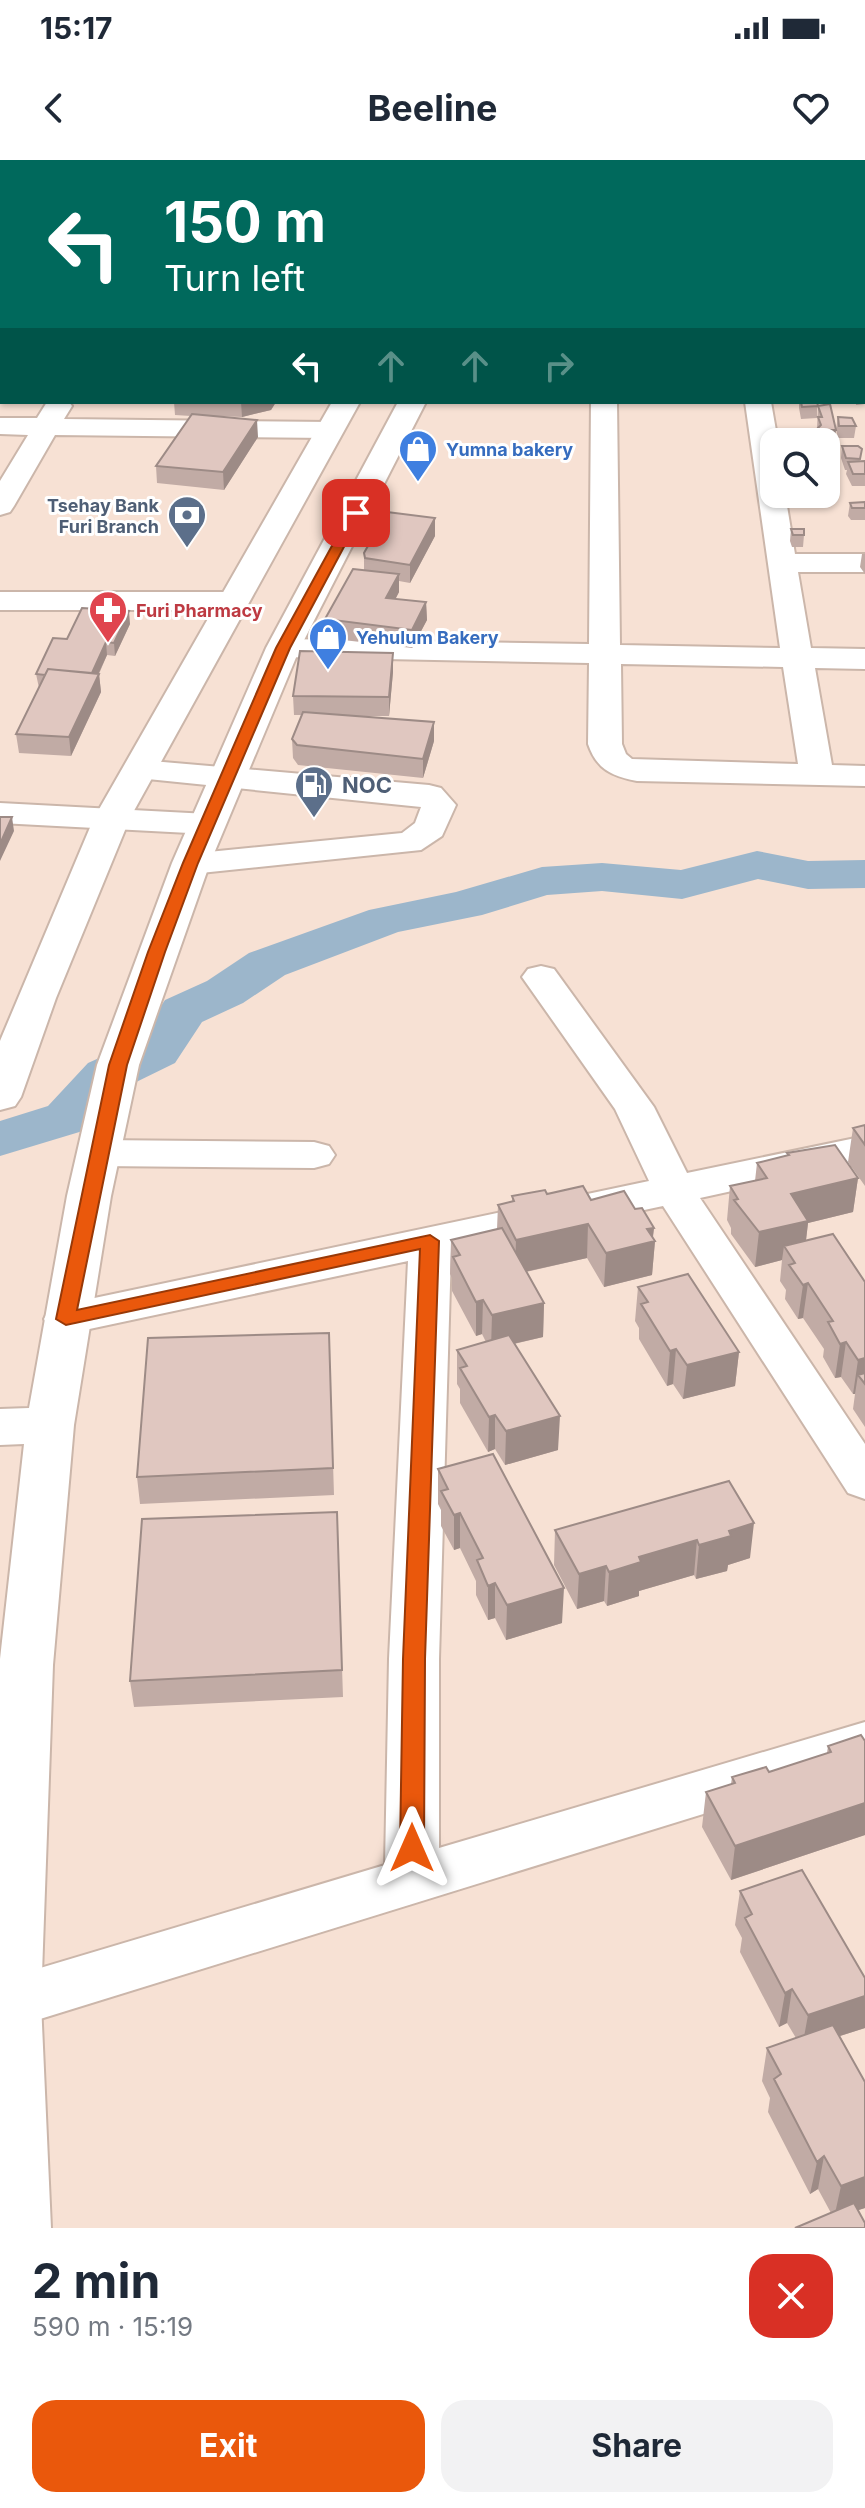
<!DOCTYPE html>
<html lang="en">
<head>
<meta charset="utf-8">
<style>
  body { margin:0; font-family:Inter,sans-serif; background:#f2f2f3; color:#1f2937; height:100vh; display:flex; flex-direction:column; font-size:30px; white-space:nowrap }
  * { box-sizing:border-box; margin:0 }
  p { font-size:26px; color:#747a83 }
  .icon { flex:none; width:44px; height:44px; fill:none; stroke:currentColor; stroke-width:2; stroke-linecap:round; stroke-linejoin:round }
  .map { position:relative; height:2068px; overflow:hidden }
  .sheet { display:flex; flex-direction:column; background:#fff; flex:1 }
  .sheet>* { flex:none }
  .hud { position:absolute; left:0px; top:0px; width:866px; height:244px; box-shadow:0 2px 6px #0004; background:#00695c; color:#fff; overflow:hidden }
  .controls { position:absolute; left:760px; top:268px; display:grid; gap:16px }
  .controls a { display:grid; place-items:center; width:80px; height:80px; border-radius:16px; background:#fff; box-shadow:0 2px 6px #0004; font-size:40px }
  .pin { position:absolute; display:grid; place-items:center; width:68px; height:68px; color:#fff; margin:-34px; border-radius:16px; box-shadow:0 4px 12px #0006 }
  .me { position:absolute; width:88px; margin:-44px; rotate:0deg; stroke-linejoin:round; filter:drop-shadow(0 0 6px #0008) }
  .turn { display:flex; align-items:center; gap:28px; height:168px; padding:0 32px; font-size:36px }
  .turn .icon { width:104px; height:104px; stroke-width:2.5 }
  .turn b { display:block; font-size:56px; line-height:68px }
  .lanes { display:flex; align-items:center; height:76px; padding:0 32px; background:#0003; justify-content:center; gap:40px; direction:ltr }
  .lanes .off { opacity:.35 }
  .round { display:grid; place-items:center; flex:none; width:84px; height:84px; border-radius:24px; background:#f2f2f3 }
  .overview { display:flex; align-items:center; justify-content:space-between; height:136px; padding:0 32px }
  h1 { font-size:48px; font-weight:700; line-height:60px }
  .button { display:flex; gap:16px; margin-top:auto; padding:16px 32px }
  .button a { flex:1; height:92px; border-radius:24px; background:#ea580c; color:#fff; font-size:32px; font-weight:700; line-height:92px; text-align:center }
  .button a+a { background:#f2f2f3; color:#1f2937 }
  .status { display:flex; justify-content:space-between; align-items:center; height:56px; padding:0 40px; background:#fff; direction:ltr }
  .status svg { height:22px; fill:currentColor }
  header { display:flex; justify-content:space-between; align-items:center; height:104px; padding:0 32px; background:#fff; font-size:36px; font-weight:700 }
  .map>svg:first-child { display:block }
  .lines { fill:none; stroke-linecap:round; stroke-linejoin:round }
  .river { fill:#9cb6cb; fill-rule:evenodd }
  .minor-casing { stroke:#cbb6aa; stroke-width:4 }
  .major-casing { stroke:#cbb6aa; stroke-width:4 }
  .minor { fill:#fff; fill-rule:evenodd }
  .major { fill:#fff; fill-rule:evenodd }
  .wall { fill:#c1aba5 }
  .shaded-wall { fill:#9d8b86 }
  .building { fill:#e0c7c0; stroke:#9d8b86; stroke-width:2 }
  .route { fill:#ea580c; stroke:#983908; stroke-width:2 }
  .labels { text-anchor:middle; dominant-baseline:central; stroke-width:6; stroke-linejoin:round; paint-order:stroke }
  .far-shop-label { font-size:18px; font-weight:bold; fill:#366cbe; stroke:#fff; text-anchor:start }
  .far-service-label { font-size:18px; font-weight:bold; fill:#4e5e75; stroke:#fff; text-anchor:end }
  .far-health-label { font-size:18px; font-weight:bold; fill:#be3a42; stroke:#fff; text-anchor:start }
  .service-label { font-size:22px; font-weight:bold; fill:#4e5e75; stroke:#fff; text-anchor:start }
</style>
</head>
<body>
<div class="status"><b>15:17</b><svg viewBox="0 0 49 12"><path d="M0 12V9h3v3zM5 12V6h3v6zM10 12V3h3v9zM15 12V0h3v12zM26 1h20v11H26zM47 4h2v5h-2z"/></svg></div>
<header><svg class="icon" aria-label="back" viewBox="0 0 24 24"><path d="M15 5l-7 7 7 7"/></svg>Beeline<svg class="icon" aria-label="heart" viewBox="0 0 24 24"><path d="M12 20l-8-8c-3-5 5-10 8-4 3-6 11-1 8 4z"/></svg></header>
<div class="map">
<svg width="865" height="2068" viewBox="0 0 865 2068">
  <rect width="100%" height="100%" fill="#f7e1d4"/>
  <g class="lines">
    <path class="river" d="M757,691l51,10 57,-1v28l-57,1 -50,-10 -76,20 -80,-8 -55,4 -65,20 -84,17 -113,43 -42,28 -41,19 -27,41 -49,24 -40,43 -86,26v-35l48,-15 40,-43 49,-22 28,-41 42,-19 42,-28 120,-43 87,-18 86,-25 60,-4 79,7z"/>
    <g class="minor-casing">
      <path id="minor" d="M760,0h22l1,2h-22z
        M0,7h2v14h-2z
        M864,121h1v15h-1z
        M0,180h2v16h-2z
        M864,180h1v16h-1z
        M47,242h22l3,4 -8,13 266,3 10,2 4,6 -4,6 -10,2 -275,-3 -41,71 -4,6 -10,3v-34l28,-46 -28,-1v-16h37z
        M591,242h26l3,243 160,3 -35,-246h26l7,40h-4v52h11l10,60h70v18h-67l13,76 54,1v20l-50,-1 17,97 33,1v20l-228,-5c-25,-5 -40,-11 -49,-37l1,-81 -306,-6 -11,-2 -5,-7 5,-7 11,-2 306,5zM621,504l162,3 15,97 -166,-5 -6,-5 -4,-10z
        M0,432h232l11,2 4,7 -4,7 -11,2h-232z
        M140,600l289,25 12,3 15,17 -14,31 -21,14 -230,24 -13,-3 -5,-8 5,-8 224,-22 13,-10 6,-16 -293,-30 -5,-7 5,-7z
        M0,643l208,11 12,3 5,7 -5,7 -12,3 -208,-11z
        M541,806l13,3 100,138 33,66 178,-37v26l-165,36 165,246v55l-17,-6 -185,-287 -212,45 -12,408v189l426,-126v42l-854,264 -11,-4v-44l385,-115 4,-206 19,-398 -342,73 -16,-4 -6,-11 6,-11 16,-4 583,-123 -34,-72 -93,-132 6,-8z
        M99,980l215,2 15,4 6,9 -6,9 -15,4 -215,-2 -15,-4 -6,-9 6,-9z"/>
    </g>
    <g class="major-casing">
      <path id="major" d="M467,0h24l-25,2z
        M526,0h24l-25,2z
        M332,242h28l-230,416 -74,180 -35,99 -6,9 -15,4v-69l94,-223z
        M398,242h28l-126,246 -90,215 -71,202 -28,131 -37,229 -21,240 -12,337 10,226h-51v-569l24,-215 -24,1v-36l29,-1 38,-212 30,-131 75,-202 94,-215z"/>
    </g>
    <use href="#minor" class="minor"/>
    <use href="#major" class="major"/>
  </g>
  <path class="wall" d="M864,228h1v16l-9,1v-3h8z
    M174,242h102l-5,8 -29,7 -24,-1 40,21 -34,53 -67,-7 -1,-17 35,-50 -16,-1z
    M784,242h33v16l-16,1 -2,-11v-5h-13z
    M820,242h25l-1,2h-14l6,26 -4,24h-6v-12h-12l1,-11 2,-2 1,-23 12,-2 -10,-1z
    M838,257l18,9 -2,12h-16l-2,-9z
    M842,286h16l2,16 5,-1v25h-13l-6,-12 1,-4h-2l-4,-12z
    M865,342v18h-14l-3,-4 2,-13z
    M435,358v18l-25,47 -11,-2v11l-4,7 31,3 1,18 -15,28 -86,-10 -1,-19 39,-49v-17z
    M791,369l13,6 -1,12h-11l-2,-6z
    M862,394h3v20l-5,-7z
    M130,464l-15,32 -8,-1 -8,19 2,18 -30,64 -52,-3 -3,-19 23,-46 -3,-14 31,-35z
    M393,512l-4,44h-37l82,25 -11,37 -125,-13 -5,-7 -1,-19 10,-24h-8l-1,-19z
    M865,964v62l-17,-24 5,-34 12,-3z
    M787,993l71,25 -5,34 -45,11 -2,18 59,41v145l-12,-18 2,-15h-2l-12,-17 -6,1 -12,-21 1,-8 -21,-31 -5,1 -13,-20 1,-9 -6,-9 2,-21 -27,7 -24,-33v-6l-4,-8 3,-34 25,-5 2,-18 30,-7z
    M547,1034l44,6 44,9 19,19 -1,10 2,3 -3,34 -48,12 -17,-29 -61,14 18,31 -1,34 -29,7 44,106 -53,15 -10,-16 -7,3 -28,-49v-14l-3,-5v-34l29,-8 -4,-8 -6,2 -24,-45v-13l-2,-4 1,-34 46,-11 1,-24 14,-4v-5z
    M638,1127l101,65 -4,34 -52,13 -10,-15 -6,2 -28,-47v-11l-4,-7z
    M329,1173l5,162 -194,9 -3,-27z
    M438,1309l124,154 -56,17 -11,-22 -7,2 -12,-25v-14l-16,-33 -6,2 -13,-24v-16l-3,-6z
    M729,1321l21,77 -22,7 -1,6 -31,8 -2,-4 -55,16v5l-32,10 -3,-5 -27,8 -23,-44 1,-35z
    M337,1352l6,185 -209,10 -4,-26z
    M865,1581v94l-134,45 -29,-53 4,-35 25,-8 1,-7 37,-5 58,-19 1,-7z
    M740,1731l125,87v50l-25,8 25,46v126l-7,2 -27,3 -13,-24 -8,5 -42,-82 2,-14 -8,-17 5,-33 29,-10 -9,-15 -8,4 -39,-75 2,-14 -7,-13z"/>
  <path class="shaded-wall" d="M241,242h35l-5,8 -29,7z
    M257,260l1,17 -34,53 -1,-18z
    M830,270h6l-2,12h-5z
    M435,358v18l-25,47v-18z
    M399,414v18l-12,24 -1,-18z
    M426,442l1,18 -15,28v-18z
    M129,451l1,13 -15,32 -1,-13z
    M106,482l1,13 -17,37 -1,-14z
    M393,493v19l-4,44v-19z
    M99,514l2,18 -30,64 -2,-19z
    M434,562v19l-11,37v-19z
    M12,657l2,14 -14,30v-17z
    M858,1018l-5,34 -45,11 -4,33 -20,-10 -2,14 -27,7 4,-35 32,-38z
    M588,1064l-1,34 -72,16 1,-34z
    M654,1068l-2,14 3,-1 -3,34 -48,12 2,-34 41,-24z
    M808,1123l-5,35 -5,1 5,-34z
    M483,1140l-1,34 -6,2v-34z
    M544,1143l-1,34 -52,12 1,-34z
    M846,1182l-5,35 -6,1 5,-34z
    M676,1189l-3,35 -6,2 3,-35z
    M739,1192l-4,34 -52,13 4,-34z
    M865,1198v26l-7,-9 -3,19h-2l5,-34z
    M495,1255v34l-7,3 1,-35z
    M560,1256l-2,34 -53,15 1,-34z
    M460,1353v35l-6,2v-35z
    M754,1363l-4,35 -22,7 -1,6 -31,8 3,-34 30,-14z
    M697,1380l-3,35 -55,16v5l-32,10 2,-34 30,-15z
    M606,1406l-2,35 -27,8 2,-35z
    M495,1423v35l-7,2v-34z
    M564,1428l-2,35 -56,17 1,-35z
    M865,1643v32l-134,45 4,-34z
    M792,1829l-5,34 -8,4 6,-34z
    M865,1836v32l-63,20 6,-33z
    M824,1996l-6,33 -8,5 7,-32z
    M865,2017v31l-31,10 7,-32z"/>
  <path class="building" d="M801,242h16l1,4 -16,1z
    M830,244l6,26h-6l3,12h-12l-6,-11 6,-6 -3,-8h4l-4,-11z
    M192,254l65,6 -34,52 -67,-6z
    M838,257l14,1 4,8h-17z
    M842,286h16l4,3 -2,10 -14,-1z
    M865,301v13h-12l-5,-12z
    M865,342v6h-13l-2,-5z
    M387,352l48,6 -25,47 -45,-7 -1,-5z
    M791,369h13v6h-11z
    M353,409l46,5 -13,24 40,4 -14,28 -87,-11z
    M82,448l47,3 -15,32 -8,-1 -14,31 -44,-4 -3,6 -9,-1 17,-36 14,1z
    M300,491l93,2 -4,44 -96,-1z
    M48,509l51,5 -30,63 -53,-3z
    M303,552l131,10 -11,37 -126,-14 -5,-6z
    M0,657h12l-12,27z
    M865,965v20l-12,-17z
    M835,985l23,33 -67,16 17,27 -49,11 -25,-32 4,-1 -8,-13 37,-8 -10,-15 32,-8 -2,-2z
    M583,1026l8,14 33,-9 11,18 7,-1 12,20 -7,1 8,12 -49,12 -18,-29 -72,16 -18,-35 16,-4 -2,-5 33,-6 2,4z
    M502,1068l42,75 -52,12 -9,-15 -7,2 -23,-45 7,-2 -9,-15z
    M833,1074l32,48v76l-7,2 -12,-18 -6,2 -12,-22 5,-1 -25,-38 -5,2 -14,-20 6,-2 -11,-17z
    M688,1114l51,78 -52,13 -11,-16 -6,2 -29,-47 7,-2 -10,-15z
    M329,1173l4,135 -196,9 11,-139z
    M509,1175l51,81 -54,15 -11,-16 -6,2 -29,-49 7,-2 -10,-16z
    M865,1213v11l-7,-9z
    M493,1294l71,134 -57,17 -12,-22 -7,3 -11,-26 6,-2 -23,-45 -6,2 -13,-24 7,-2 -10,-20z
    M729,1321l25,42 -25,8 2,5 -32,9 -2,-5 -58,17 2,5 -32,10 -3,-6 -27,8 -24,-44z
    M337,1352l5,158 -212,11 12,-162z
    M861,1575l4,6v62l-130,43 -29,-54 29,-9 -3,-6 34,-10 3,5 62,-20 -3,-6z
    M802,1710l63,108v18l-57,19 -16,-26 -7,4 -40,-75 7,-4 -12,-23z
    M833,1865l32,57v95l-24,9 -17,-30 -7,6 -43,-83 7,-5 -14,-26z
    M854,2043l11,20v5h-70z"/>
  <path class="route" d="M356,349l6,4 -72,135 -92,215 -33,89 -38,113 -50,245 353,-75 9,6 -14,418 -1,189 -3,7 -9,3 -8,-3 -4,-7 3,-189 17,-410 -354,76 -10,-6 53,-254 39,-113 35,-89 93,-215 74,-135z"/>
  <defs>
    <g id="shop-pin" transform="scale(2)"><path d="M0 17L-7.5 6A9.5 9.5 0 1 1 7.5 6Z" fill="#3f7fe0" stroke="#fff"/><path d="M-5-2.5h2.3a2.7 3.5 0 0 1 5.4 0H5L5.5 6h-11ZM-1.5-2.5h3a1.5 2.3 0 0 0-3 0Z" fill="#fff"/></g>
    <g id="bank-pin" transform="scale(2)"><path d="M0 17L-7.5 6A9.5 9.5 0 1 1 7.5 6Z" fill="#5c6f8a" stroke="#fff"/><path d="M-6-4H6V4H-6ZM0-2.3a2.3 2.3 0 1 0 0 4.6a2.3 2.3 0 1 0 0-4.6Z" fill="#fff"/></g>
    <g id="pharmacy-pin" transform="scale(2)"><path d="M0 17L-7.5 6A9.5 9.5 0 1 1 7.5 6Z" fill="#e0444e" stroke="#fff"/><path d="M-2-6h4v4h4v4h-4v4h-4v-4h-4v-4h4Z" fill="#fff"/></g>
    <g id="fuel-pin" transform="scale(2)"><path d="M0 17L-7.5 6A9.5 9.5 0 1 1 7.5 6Z" fill="#5c6f8a" stroke="#fff"/><path d="M-5.5-6h7V0h2V4h1.3V-2.5L3-4.5l.8-.8L6-3V5H2.5V1h-1V6h-7ZM-4.2-4.7v3.2H.2V-4.7Z" fill="#fff"/></g>
  </defs>
  <g fill-rule="evenodd">
    <use href="#shop-pin" x="418" y="289"/>
    <use href="#bank-pin" x="187" y="355"/>
    <use href="#pharmacy-pin" x="108" y="450"/>
    <use href="#shop-pin" x="328" y="477"/>
    <use href="#fuel-pin" x="314" y="625"/>
  </g>
  <g class="labels">
    <g class="far-shop-label">
      <text x="446" y="289">Yumna bakery</text>
      <text x="356" y="477">Yehulum Bakery</text>
    </g>
    <g class="far-service-label">
      <text x="159" y="345">Tsehay Bank<tspan x="159" dy="21">Furi Branch</tspan></text>
    </g>
    <g class="far-health-label">
      <text x="136" y="450">Furi Pharmacy</text>
    </g>
    <g class="service-label">
      <text x="342" y="625">NOC</text>
    </g>
  </g>
</svg>
<div class="controls">
<a><svg class="icon" aria-label="search" viewBox="0 0 24 24"><circle cx="10" cy="10" r="6"/><path d="M15 15l6 6"/></svg></a>
</div>
<div class="pin" style="left:356px;top:353px;background:#d93025"><svg class="icon" aria-label="arrive" viewBox="0 0 24 24"><path d="M6 21V4h12l-3 4 3 4H6"/></svg></div>
<svg class="me" style="left:412px;top:1688px" viewBox="-20 -20 40 40"><path d="M0-17L14 15 0 8-14 15z" fill="#ea580c" stroke="#fff" stroke-width="4"/></svg>
<div class="hud">
<div class="turn"><svg class="icon" aria-label="left" viewBox="0 0 24 24"><path d="M17 20v-9H6M10 6l-5 5 5 5"/></svg><div><b>150 m</b>Turn left</div></div>
<div class="lanes"><svg class="icon" aria-label="left" viewBox="0 0 24 24"><path d="M17 20v-9H6M10 6l-5 5 5 5"/></svg><svg class="icon off" aria-label="ahead" viewBox="0 0 24 24"><path d="M12 20V5M6 11l6-6 6 6"/></svg><svg class="icon off" aria-label="ahead" viewBox="0 0 24 24"><path d="M12 20V5M6 11l6-6 6 6"/></svg><svg class="icon off" aria-label="right" viewBox="0 0 24 24"><path d="M7 20v-9h11M14 6l5 5-5 5"/></svg></div>
</div>
</div>
<section class="sheet">
<div class="overview"><div><h1>2 min</h1><p>590 m · 15:19</p></div><a class="round" style="background:#d93025;color:#fff"><svg class="icon" aria-label="close" viewBox="0 0 24 24"><path d="M6 6l12 12M18 6L6 18"/></svg></a></div>
<div class="button"><a>Exit</a><a>Share</a></div>
</section>
</body>
</html>
